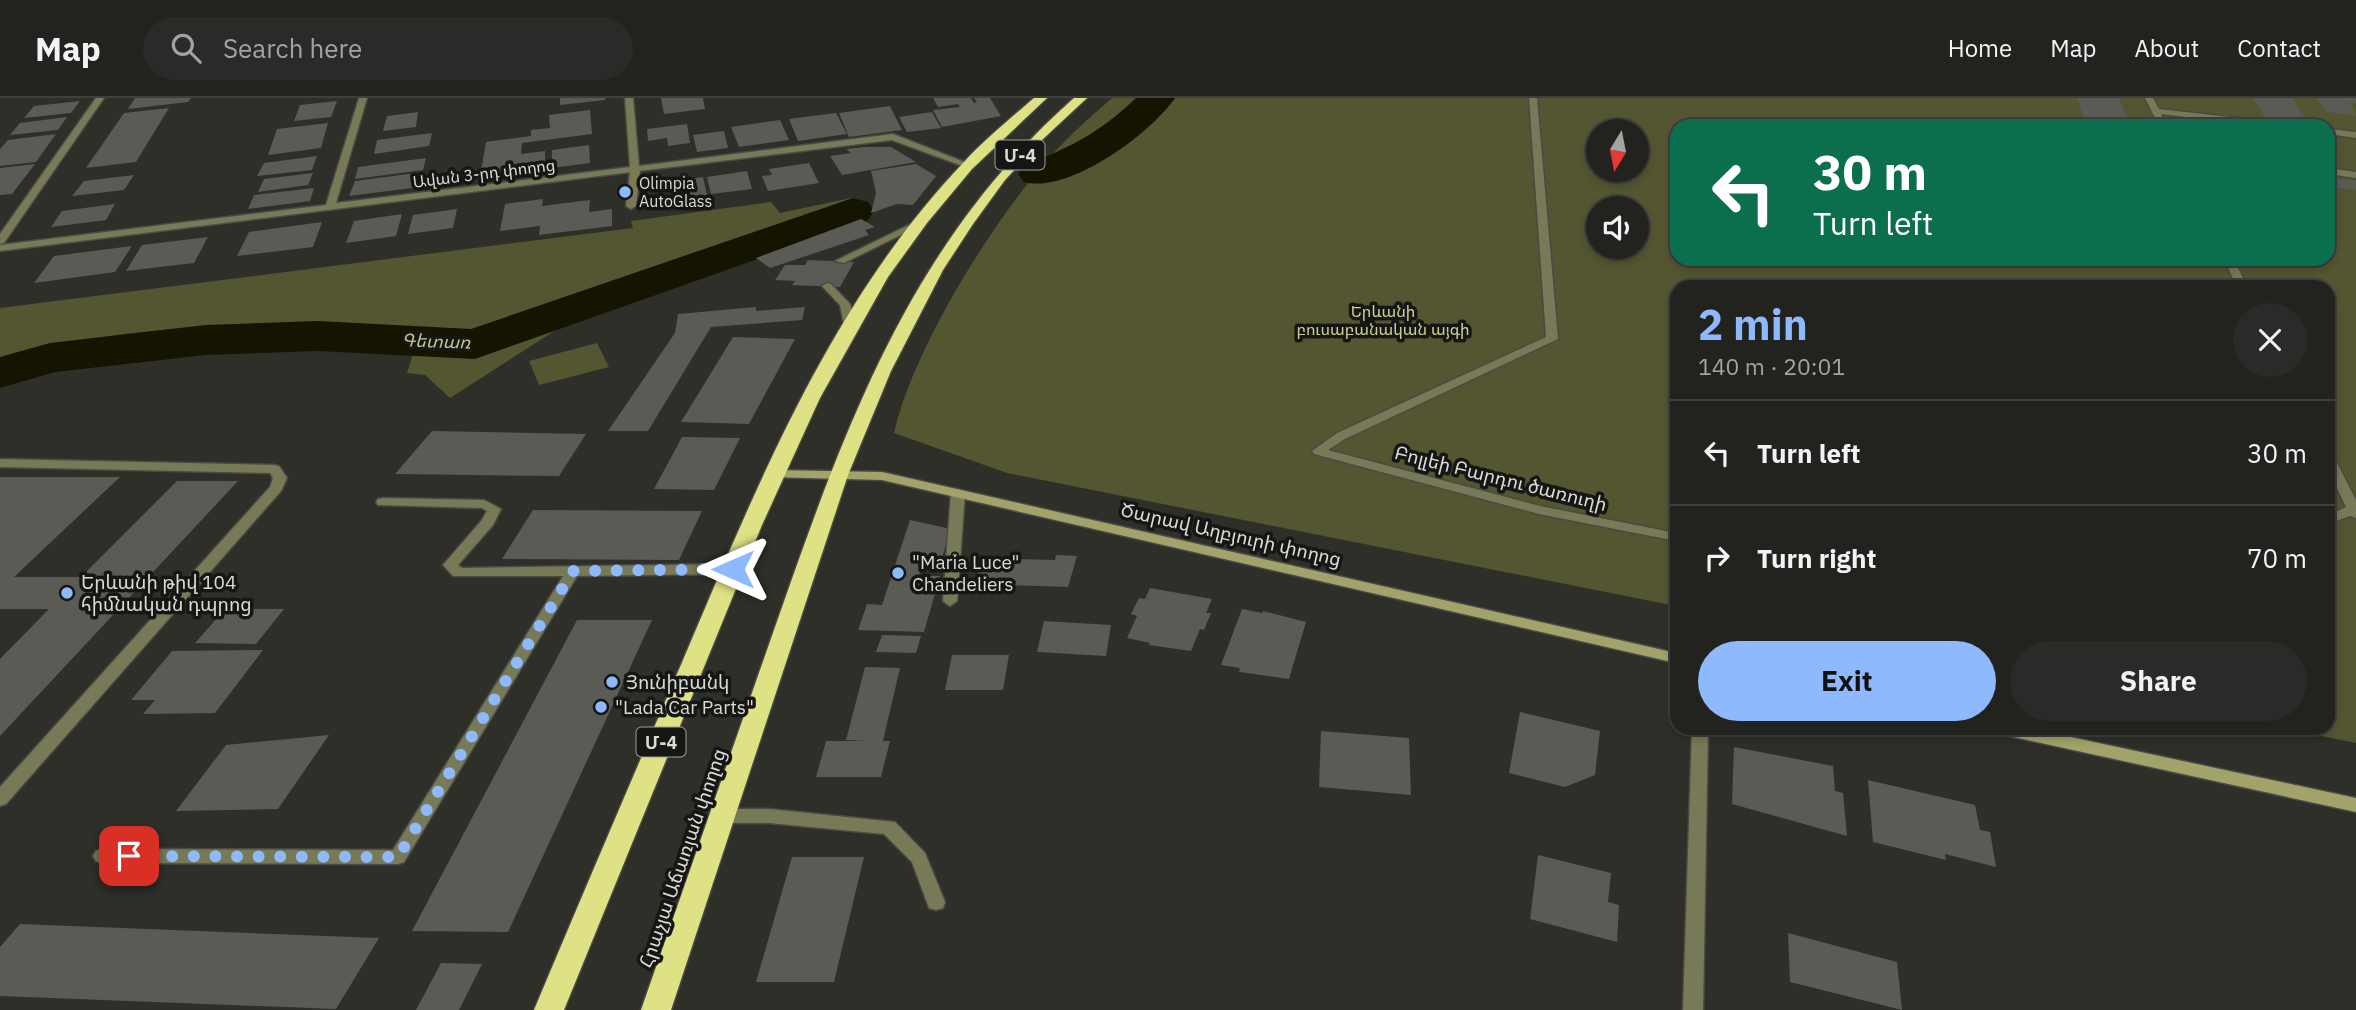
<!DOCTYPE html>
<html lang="en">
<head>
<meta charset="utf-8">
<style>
  body { margin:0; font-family:"IBM Plex Sans","Noto Sans Armenian",sans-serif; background:#2a2b28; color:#f1f3f6; height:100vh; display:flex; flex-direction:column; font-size:26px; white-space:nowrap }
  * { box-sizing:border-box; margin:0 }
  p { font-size:23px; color:#a2a4a4 }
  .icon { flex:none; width:38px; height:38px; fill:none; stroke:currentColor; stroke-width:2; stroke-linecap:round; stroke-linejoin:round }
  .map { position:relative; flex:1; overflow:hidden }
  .drawer { position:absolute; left:1670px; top:182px; width:665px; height:455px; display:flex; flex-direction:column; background:#22231f; border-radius:21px; box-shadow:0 4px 10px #0003,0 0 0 2px #3f403d }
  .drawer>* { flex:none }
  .top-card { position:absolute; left:1670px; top:21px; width:665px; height:147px; border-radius:21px; box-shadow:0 4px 10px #0003,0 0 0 2px #3f403d; background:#0b6e4f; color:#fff; overflow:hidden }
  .needle { width:46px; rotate:190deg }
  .buttons { position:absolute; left:1586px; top:21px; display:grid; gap:14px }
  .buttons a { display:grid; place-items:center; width:63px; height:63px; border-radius:50%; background:#22231f; box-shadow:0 4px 10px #0003,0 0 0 2px #3f403d; font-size:35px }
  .pin { position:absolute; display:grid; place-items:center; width:60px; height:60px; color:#fff; margin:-30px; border-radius:14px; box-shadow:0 4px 10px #0006 }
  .me { position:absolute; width:77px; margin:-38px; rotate:270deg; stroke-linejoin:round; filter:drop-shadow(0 0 5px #0008) }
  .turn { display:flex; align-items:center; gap:24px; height:147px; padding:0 28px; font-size:32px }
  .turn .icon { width:91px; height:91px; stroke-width:2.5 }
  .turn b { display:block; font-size:49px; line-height:60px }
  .round { display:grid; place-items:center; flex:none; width:74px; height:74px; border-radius:37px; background:#2a2b28 }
  .head { display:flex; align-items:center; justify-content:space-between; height:119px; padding:0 28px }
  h1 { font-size:42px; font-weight:700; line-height:52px; color:#8eb9fd }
  .cta { display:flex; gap:14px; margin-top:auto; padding:14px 28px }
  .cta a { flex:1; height:80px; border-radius:42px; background:#8eb9fd; color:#111; font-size:28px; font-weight:700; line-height:80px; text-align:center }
  .cta a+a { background:#2a2b28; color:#f1f3f6 }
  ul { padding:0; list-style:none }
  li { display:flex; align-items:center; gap:21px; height:105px; padding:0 28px; border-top:2px solid #3f403d }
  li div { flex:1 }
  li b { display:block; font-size:26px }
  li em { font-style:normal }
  header { display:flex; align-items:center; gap:42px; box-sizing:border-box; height:98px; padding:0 35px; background:#22231f; border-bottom:2px solid #3f403d }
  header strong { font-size:33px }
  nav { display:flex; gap:38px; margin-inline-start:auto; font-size:24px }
  .search { width:490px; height:63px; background:#2a2b28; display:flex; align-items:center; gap:18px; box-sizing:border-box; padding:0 24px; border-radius:38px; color:#a2a4a4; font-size:26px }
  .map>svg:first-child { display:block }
  .green { fill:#545531; fill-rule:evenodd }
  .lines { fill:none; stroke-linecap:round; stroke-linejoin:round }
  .river { fill:#151400; fill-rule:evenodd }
  .building { fill:#5a5b54 }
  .lane-casing { stroke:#4a4a45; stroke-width:3 }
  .street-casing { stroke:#4a4a45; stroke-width:3 }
  .secondary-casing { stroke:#4a4a45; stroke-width:3 }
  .highway-casing { stroke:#4a4a45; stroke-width:3 }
  .lane { fill:#787956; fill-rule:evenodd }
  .street { fill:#787956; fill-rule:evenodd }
  .secondary { fill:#a2a36a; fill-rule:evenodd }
  .highway { fill:#dfe185; fill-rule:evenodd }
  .route { stroke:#8eb9fd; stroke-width:12; stroke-dasharray:0 21.6 }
  .poi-dot { fill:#8eb9fd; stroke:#161714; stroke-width:2.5 }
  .labels { text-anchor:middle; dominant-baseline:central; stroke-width:7; stroke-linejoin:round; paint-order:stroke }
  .far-street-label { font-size:16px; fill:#dadad6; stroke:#161714 }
  .far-poi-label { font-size:16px; fill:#dadad6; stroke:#161714; text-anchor:start }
  .far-park-label { font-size:16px; fill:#ced090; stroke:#161714 }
  .shield { fill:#161714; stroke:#9fa09c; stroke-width:2 }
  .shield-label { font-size:18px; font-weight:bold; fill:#dadad6 }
  .far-water-label { font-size:18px; font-style:italic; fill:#c3c585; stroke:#161714 }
  .street-label { font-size:19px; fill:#dadad6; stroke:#161714 }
  .poi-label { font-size:19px; fill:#dadad6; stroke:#161714; text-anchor:start }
</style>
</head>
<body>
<header>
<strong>Map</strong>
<div class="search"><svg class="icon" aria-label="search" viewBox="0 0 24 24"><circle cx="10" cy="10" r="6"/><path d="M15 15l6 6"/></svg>Search here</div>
<nav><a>Home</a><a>Map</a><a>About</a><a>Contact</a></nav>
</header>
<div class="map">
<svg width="2356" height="912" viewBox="0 0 2356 912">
  <rect width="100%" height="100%" fill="#2e2f29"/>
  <path class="green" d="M1112,0h1244v645l-75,-15h47v-441h-652v319l-669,-133 -113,-40c19,-83 94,-204 149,-268 21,-25 45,-46 69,-67zM1676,28h652v133h-652zM1598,33h38v39h-38zM1598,110h38v39h-38z
    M851,100l15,15 -282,99 -134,86 -25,-23 -18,-2 11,-37c-137,-21 -284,-12 -418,22v-50l633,-80 -2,-7 140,-19 9,11z
    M597,245l12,24 -70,18 -10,-24z"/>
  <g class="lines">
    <path class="river" d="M1136,0h39c-25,36 -106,96 -151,84l-6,-8 6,-8c48,-20 74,-32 112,-68z
      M853,100l15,4 6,9 -6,9 -393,139 -157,-8 -112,4 -151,17 -55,16v-31l50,-14 156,-18 112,-4 153,8z"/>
  </g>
  <path class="building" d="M135,0h56l-3,4 -60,7z
    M560,0h45v2l-45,5z
    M661,0h42l2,11 -41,5z
    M933,0h38l3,5 3,-1 -3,-4h16l11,18 -59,11 -9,-17 27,-3 -2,-3 -20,3z
    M2077,0h42l11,27 -46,-6z
    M2253,0h39l18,26 -44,-5z
    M2317,0h39v5l-6,-1 6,14 -29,-4z
    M80,3l-9,12 -47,5 10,-12z
    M337,3l-6,16 -37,4 6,-16z
    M890,8l12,24 -53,7 -10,-24z
    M169,10l-33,54 -50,6 38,-55z
    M590,12l2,24 -70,9 -1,11 24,-3v13l-65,13 6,-35 45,-6v-6l19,-2 -1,-13z
    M418,14l-2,15 -33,4 4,-15z
    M932,14l9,16 -34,4 -8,-15z
    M836,15l11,21 -49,7 -9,-22z
    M67,19l-9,13 -48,5 10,-12z
    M2066,20l46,6 -1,2h-43z
    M780,22l9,20 -50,7 -8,-20z
    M328,25l-7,25 -53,7 9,-26z
    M687,26l3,19 -22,3 -1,-8 -19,3 -1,-12z
    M724,33l4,17 -31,4 -4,-17z
    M432,35l-3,13 -55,8 3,-14z
    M56,36l-20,28 -36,4v-17l8,-9z
    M589,47l1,18 -38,5v-18z
    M865,49h26l25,15 -74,13 -12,-19 21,-3 -5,-4z
    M317,58l-5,14 -55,6 7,-13z
    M426,60l-3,12 -68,9 3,-12z
    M809,65l10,20 -51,8 -6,-15 10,-1 -3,-6z
    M35,66l-23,30 -12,1v-27z
    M916,66l20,12 -23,29 -16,-1 -26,9 5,-20 -5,-22z
    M747,73l5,18 -41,5 -4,-17z
    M424,74l-4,15 -71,9 6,-15z
    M313,75l-5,12 -50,7 6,-13z
    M134,77l-10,15 -52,6 12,-15z
    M703,79l4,18 -35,5 -2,-18z
    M2328,79l28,4v9l-28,-4z
    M314,90l-4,13 -62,8 6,-14z
    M543,101l-1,7 48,-6 -1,12 23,-3v17l-73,9 1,-9 -40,5 5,-27z
    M115,106l-9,16 -55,7 11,-16z
    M457,111l-4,19 -45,6 5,-19z
    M402,116l-6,22 -50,7 8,-22z
    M861,121l14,8 -10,3 4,5 -99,33 -14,-10z
    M322,124l-9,25 -76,9 12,-24z
    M208,139l-14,26 -68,8 16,-26z
    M132,148l-17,26 -81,11 20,-27z
    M808,162l46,2 -14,25 -48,-2 3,-4 -20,-1 10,-15h20z
    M756,209v4l49,-4 -3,13 -91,7 -63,104h-40l67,-98 3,-19z
    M733,239l62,2 -46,85 -68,-2z
    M432,333l154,3 -27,42 -164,-2z
    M682,339l58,1 -26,52 -60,-1z
    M0,379h120l-106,100h67l96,-96h61l-238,255v-77l49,-50h-49z
    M533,412l169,1 -23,49 -177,-1z
    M910,422l41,9 -11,35 -17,-1 -4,13h21l-16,56 -66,-2 9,-26 15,1z
    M1056,457l21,1 -9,31 -60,-2 1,-4 -33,-1 6,-22 73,2z
    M1150,490l62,11 -6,14h5l-7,17 -4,-1 -9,22 -42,-6 1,-2 -23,-5 10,-22 -6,-2 8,-16 6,1z
    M225,511h59l-28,35 -61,-1z
    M1242,511l20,4 1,-2 43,11 -17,57 -50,-7 1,-4 -19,-3z
    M577,522h75l-144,312 -96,-1z
    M1044,523l67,4 -5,31 -69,-4z
    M882,537l39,1 -5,17 -40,-1z
    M263,552l-48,63 -72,1 12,-14h-24l41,-49z
    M952,557h57l-6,35h-58z
    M865,569l35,1 -17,73h7l-9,36h-65l10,-36h42l-22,-1z
    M1520,614l80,19 -5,44 -30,12 -56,-14z
    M1321,633l88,7 2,57 -92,-8z
    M329,637l-51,74 -102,2 50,-66z
    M1734,649l99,19 2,25 8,2 4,43 -115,-32z
    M1868,682l107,25 5,25 10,2 6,35 -51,-13 1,6 -73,-18z
    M1538,757l73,18 -3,29 11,3 -2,37 -87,-23z
    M792,759h72l-30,125h-78z
    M20,826l359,14 -43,71 -336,-13v-49z
    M1788,835l109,29 5,48 -112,-28z
    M441,865l41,1 -23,46h-43z"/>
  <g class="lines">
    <g class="lane-casing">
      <path id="lane" d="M1529,0h8l21,241 -213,100 -17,11 212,56 136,27v8l-137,-27 -225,-60 -2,-3 25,-18 209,-96z
        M2145,0h8l6,11 123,14 4,3h-25l-100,-12 6,12h-8z
        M2328,31l28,3v6l-28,-4z
        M635,70l5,3 -4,35 -5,3 -5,-3 4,-35z
        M2328,70l28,4v6l-28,-4z
        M917,123l8,2 -81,40 -9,-2z
        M2224,161h10l13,28h-10z
        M827,185l4,1 19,20 6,21 -2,2h-8l-2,-2 -4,-20 -18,-19z
        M2328,355l6,4 22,43v18l-6,-2 -22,8v-9l18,-8 -18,-38z
        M0,361l274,6 5,1 8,12 -6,13 -275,313 -6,2v-19l270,-300 3,-9 -3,-5 -270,-6z
        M958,391l7,4 -8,108 -7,5 -7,-5 8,-108z
        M383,400l101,2 17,9 -8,16 -35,40 4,3 271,-4 7,5 -7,5 -156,2 -173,286 -6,2 -296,-1 -6,-2 -3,-5 3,-5 6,-2 291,1 170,-274h-110l-10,-11 39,-45 5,-9 -5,-3 -104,-3 -2,-3 2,-3z
        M722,711h47l126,13 30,31 20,49 -2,6 -7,2 -7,-2 -17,-46 -28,-28 -115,-11h-47l-6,-2 -3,-5 3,-5z"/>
    </g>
    <g class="street-casing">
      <path id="street" d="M96,0h8l-100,145 -4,1v-10z
        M359,0h8l-31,105 294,-36 -5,-69h8l6,68 254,-32 79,31 -7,2 -73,-27 -253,31 -4,3 -4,-2 -631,79v-6l326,-40z
        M1692,630h16l-5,282h-20z"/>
    </g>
    <g class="secondary-casing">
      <path id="secondary" d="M773,372l109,2 794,181v10l-794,-183 -114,-3 -1,-3 1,-3z
        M1992,630h36l328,70v14l-356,-78 -6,-2z"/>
    </g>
    <g class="highway-casing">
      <path id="highway" d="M1034,0h13l-75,71 -45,54 -39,54 -68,121 -58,127 -198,485h-30c49,-117 99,-233 149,-350 74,-174 148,-359 281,-498 21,-23 46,-43 70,-64z
        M1074,0h13l-44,41 -38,41 -32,44 -30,46 -52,101 -43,104 -177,535h-30c42,-120 84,-240 126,-360 73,-208 136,-401 307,-552z"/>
    </g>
    <use href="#lane" class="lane"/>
    <use href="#street" class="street"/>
    <use href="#secondary" class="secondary"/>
    <use href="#highway" class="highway"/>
  </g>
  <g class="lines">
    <path class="route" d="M129,758l269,1 175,-286 160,-2"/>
  </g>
  <g class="poi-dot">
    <circle cx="625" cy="94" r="7"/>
    <circle cx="898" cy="475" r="7"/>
    <circle cx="67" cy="495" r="7"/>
    <circle cx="612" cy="584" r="7"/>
    <circle cx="601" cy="609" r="7"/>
  </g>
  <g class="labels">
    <g class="far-street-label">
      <text transform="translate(484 75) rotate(-7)">Ավան 3-րդ փողոց</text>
    </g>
    <g class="far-poi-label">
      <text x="639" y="85">Olimpia<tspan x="639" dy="18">AutoGlass</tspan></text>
    </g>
    <g class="far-park-label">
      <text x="1383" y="213">Երևանի<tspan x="1383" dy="18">բուսաբանական այգի</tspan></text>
    </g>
    <g class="shield">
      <rect x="995.5" y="42.5" width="49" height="29" rx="5"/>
      <rect x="636.5" y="629.5" width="49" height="29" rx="5"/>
    </g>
    <g class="shield-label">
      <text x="1020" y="57">Մ-4</text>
      <text x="661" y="644">Մ-4</text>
    </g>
    <g class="far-water-label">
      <text transform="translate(436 243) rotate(2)">Գետառ</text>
    </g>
    <g class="street-label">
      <text transform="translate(1501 380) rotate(14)">Բոլլեի Բարդու ծառուղի</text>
      <text transform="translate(1231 436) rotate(13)">Ծարավ Աղբյուրի փողոց</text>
      <text transform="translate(682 760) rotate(-71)">Հրաչյա Աճառյան փողոց</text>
    </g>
    <g class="poi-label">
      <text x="912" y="464">"Maria Luce"<tspan x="912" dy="22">Chandeliers</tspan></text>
      <text x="81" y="484">Երևանի թիվ 104<tspan x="81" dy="22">հիմնական դպրոց</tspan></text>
      <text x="626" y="584">Յունիբանկ</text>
      <text x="615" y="609">"Lada Car Parts"</text>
    </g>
  </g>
</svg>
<div class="buttons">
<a><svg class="needle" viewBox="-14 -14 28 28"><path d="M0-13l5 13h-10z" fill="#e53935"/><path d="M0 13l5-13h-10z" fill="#a2a4a4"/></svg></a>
<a><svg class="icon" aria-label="sound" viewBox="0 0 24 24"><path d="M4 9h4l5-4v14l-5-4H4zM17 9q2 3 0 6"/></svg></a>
</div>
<div class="pin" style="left:129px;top:758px;background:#d93025"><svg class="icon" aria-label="arrive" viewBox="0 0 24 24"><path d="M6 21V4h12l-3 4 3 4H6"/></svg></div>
<svg class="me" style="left:733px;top:471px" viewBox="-20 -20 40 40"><path d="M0-17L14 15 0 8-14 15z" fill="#8eb9fd" stroke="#fff" stroke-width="4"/></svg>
<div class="top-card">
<div class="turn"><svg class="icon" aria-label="left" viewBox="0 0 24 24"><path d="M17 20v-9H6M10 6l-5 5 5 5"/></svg><div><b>30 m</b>Turn left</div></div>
</div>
<section class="drawer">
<div class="head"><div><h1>2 min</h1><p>140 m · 20:01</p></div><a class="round"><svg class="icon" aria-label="close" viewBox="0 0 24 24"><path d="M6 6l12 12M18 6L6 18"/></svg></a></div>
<ul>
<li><svg class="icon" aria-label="left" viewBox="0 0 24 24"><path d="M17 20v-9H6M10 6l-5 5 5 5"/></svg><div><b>Turn left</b></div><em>30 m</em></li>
<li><svg class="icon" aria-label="right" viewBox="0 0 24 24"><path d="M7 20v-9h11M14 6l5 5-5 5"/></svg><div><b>Turn right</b></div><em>70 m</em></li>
</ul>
<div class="cta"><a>Exit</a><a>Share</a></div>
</section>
</div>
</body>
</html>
